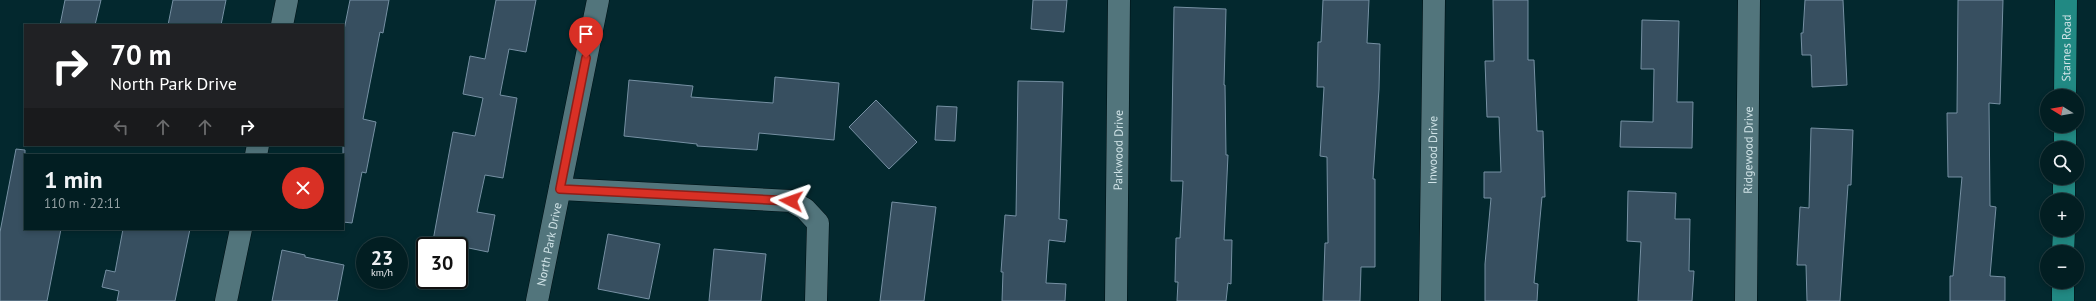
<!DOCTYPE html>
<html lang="en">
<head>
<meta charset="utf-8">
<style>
  body { margin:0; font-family:"PT Sans",sans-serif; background:#0c272a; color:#f1f3f6; height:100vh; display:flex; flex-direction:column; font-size:15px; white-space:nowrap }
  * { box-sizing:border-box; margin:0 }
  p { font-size:13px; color:#96a2a5 }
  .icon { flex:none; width:22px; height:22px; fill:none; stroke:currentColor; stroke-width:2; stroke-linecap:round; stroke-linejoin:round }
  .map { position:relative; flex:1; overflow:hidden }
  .panel { position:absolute; left:24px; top:154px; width:320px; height:76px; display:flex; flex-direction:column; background:#021e22; border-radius:0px; box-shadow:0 2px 6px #0003,0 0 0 1px #233c40 }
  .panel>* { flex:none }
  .hud { position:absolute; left:24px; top:24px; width:320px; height:122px; border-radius:0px; box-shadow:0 2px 6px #0003,0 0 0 1px #233c40; background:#202124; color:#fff; overflow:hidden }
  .needle { width:26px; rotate:281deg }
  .controls { position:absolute; left:2040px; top:89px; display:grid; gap:8px }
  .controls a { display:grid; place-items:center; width:44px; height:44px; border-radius:50%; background:#021e22; box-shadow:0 2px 6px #0003,0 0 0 1px #233c40; font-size:20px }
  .speed { position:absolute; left:356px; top:237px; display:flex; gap:8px; font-size:20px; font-weight:700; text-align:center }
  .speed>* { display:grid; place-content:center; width:52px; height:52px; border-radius:50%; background:#021e22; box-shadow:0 2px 6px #0003,0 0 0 1px #233c40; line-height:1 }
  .speed small { font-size:10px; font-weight:400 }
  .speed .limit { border:2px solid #111; border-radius:6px; background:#fff; color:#111 }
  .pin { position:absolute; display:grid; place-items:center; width:34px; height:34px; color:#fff; margin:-41px -17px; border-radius:50% 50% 50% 0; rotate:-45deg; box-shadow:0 0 4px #0007 }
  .pin .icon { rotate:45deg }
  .me { position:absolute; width:44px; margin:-22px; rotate:274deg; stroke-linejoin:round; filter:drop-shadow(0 0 3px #0008) }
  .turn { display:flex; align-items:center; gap:14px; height:84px; padding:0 20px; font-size:18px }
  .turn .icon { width:52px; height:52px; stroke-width:2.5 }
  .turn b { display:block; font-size:28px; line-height:34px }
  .lanes { display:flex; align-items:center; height:38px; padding:0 20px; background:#0003; justify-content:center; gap:20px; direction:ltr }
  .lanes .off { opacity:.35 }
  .round { display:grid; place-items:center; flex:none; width:42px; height:42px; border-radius:21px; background:#0c272a }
  .overview { display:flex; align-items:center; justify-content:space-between; height:68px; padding:0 20px }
  h1 { font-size:24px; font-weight:700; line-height:30px }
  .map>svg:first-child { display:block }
  .building { fill:#374f60; stroke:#7690a3 }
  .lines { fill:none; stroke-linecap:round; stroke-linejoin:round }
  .minor-casing { stroke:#001014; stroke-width:23 }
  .major-casing { stroke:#001014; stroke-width:23 }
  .minor { stroke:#52757c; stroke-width:22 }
  .major { stroke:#218983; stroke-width:22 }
  .route-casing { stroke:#8d1f18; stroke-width:10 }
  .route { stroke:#d93025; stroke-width:7 }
  .labels { text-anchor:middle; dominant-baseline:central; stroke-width:4; stroke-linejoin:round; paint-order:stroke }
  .street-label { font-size:12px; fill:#d0e3e7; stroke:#031d22 }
</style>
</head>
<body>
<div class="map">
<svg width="2096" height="301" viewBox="0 0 2096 301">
  <rect width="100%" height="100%" fill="#03282e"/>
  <path class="building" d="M65,0h36l-6,25h-35z
    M173,0h53l-5,25h-53z
    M350,0h39l-6,33 -3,-1 -17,87 13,3 -10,51 -4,-1 -10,51 -9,-1v-187z
    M496,0h40l-10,52 -17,-3 -9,46 17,3 -14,80 -18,-3 -8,37 18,3 -7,37 -29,-6h-27l21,-114 22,4 8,-38 -20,-4 7,-38 15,3z
    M1033,0h34l-3,32 -33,-3z
    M1323,0h46l-2,43 13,1 -1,45 -6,90h2v88h-14l-1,34h-37l2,-58h3l-1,-86 -7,-1 4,-69h-7l1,-45h3z
    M1493,0h35v60h6l3,71h6l2,66h-3l-8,86 4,1 -1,17h-52v-37l6,-66h-7v-26h17l-2,-55h-12l-2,-56h9z
    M1805,0h38l4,85 -35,2 -1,-32h-9l-1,-22h2z
    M1958,0h45l-3,104 -11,-1 1,103 6,1 -6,69 15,1v24h-55v-25h3l9,-99h-14l-1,-64h10z
    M1174,7l52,2 -2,76h1l1,70h2l-4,85h8l-1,44 -3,-1 -2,18h-49l1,-19h-3l1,-44h4l3,-57h-12z
    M1642,20l37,1 -2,81h16l-1,46 -72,-1 1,-26 32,1 1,-53h-13z
    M775,77l64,6 -5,57 -75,-7 -2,17 -60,-4v-2l-73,-8 5,-56 64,6 -2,11 82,6z
    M1018,81l45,1 -4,137 8,1 -2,22 -16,-2 -3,43 20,1 -1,17h-63l1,-29h-2l4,-57 11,1z
    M876,100l41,42 -28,27 -40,-42z
    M937,106l20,1 -2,34 -20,-1z
    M1811,128l42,2 -2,55h-3l-8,116h-33l-1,-36h-9l3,-58 9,1z
    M16,149l9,1v79h36l-14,72h-47v-69z
    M1628,191l48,2 -1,26h15l-1,52h5l-2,30h-54l3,-59 -14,-1z
    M892,202l44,5 -12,94h-44z
    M123,229h67l-15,72h-58l2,-10 -17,-4 4,-17 9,2z
    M608,234l52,10 -11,55 -51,-10z
    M714,249l52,5 -5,47h-52z
    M282,250l23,5v2l39,8 -7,36h-65z"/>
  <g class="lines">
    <g class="minor-casing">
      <g id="minor">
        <path d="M282,25l5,-25"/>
        <path d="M256,155l2,-10"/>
        <path d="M560,189l231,12 14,8 13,14 -2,78"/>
        <path d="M226,301l15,-72"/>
        <path id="s1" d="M537,301l61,-301"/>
        <path id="s2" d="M1116,301l3,-301"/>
        <path id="s3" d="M1430,301l4,-301"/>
        <path id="s4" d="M1746,301l3,-301"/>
      </g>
    </g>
    <g class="major-casing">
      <g id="major">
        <path id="s5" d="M2065,96l1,-96"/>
        <path d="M2065,148v-22"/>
        <path d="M2064,200v-22"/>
        <path d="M2063,252l1,-22"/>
        <path d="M2063,301v-19"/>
      </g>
    </g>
    <use href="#minor" class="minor"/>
    <use href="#major" class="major"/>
  </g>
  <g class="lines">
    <g class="route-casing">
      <path id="route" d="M586,58l-26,131 231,12"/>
    </g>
    <use href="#route" class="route"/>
  </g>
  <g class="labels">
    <g class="street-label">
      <text stroke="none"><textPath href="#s5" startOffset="48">Starnes Road</textPath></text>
      <text stroke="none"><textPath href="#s2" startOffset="151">Parkwood Drive</textPath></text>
      <text stroke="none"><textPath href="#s3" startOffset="151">Inwood Drive</textPath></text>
      <text stroke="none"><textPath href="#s4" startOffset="151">Ridgewood Drive</textPath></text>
      <text stroke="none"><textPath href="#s1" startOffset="58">North Park Drive</textPath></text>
    </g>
  </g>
</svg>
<div class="controls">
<a><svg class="needle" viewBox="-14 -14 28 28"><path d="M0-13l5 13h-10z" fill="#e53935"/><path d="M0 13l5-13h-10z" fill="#96a2a5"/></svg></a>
<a><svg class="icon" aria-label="search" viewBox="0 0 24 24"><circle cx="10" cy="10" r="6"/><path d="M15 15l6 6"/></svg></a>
<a>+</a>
<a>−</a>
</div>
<div class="speed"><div>23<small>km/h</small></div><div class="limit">30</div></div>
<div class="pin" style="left:586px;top:58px;background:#d93025"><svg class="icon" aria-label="arrive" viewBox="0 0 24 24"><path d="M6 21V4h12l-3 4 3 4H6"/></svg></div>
<svg class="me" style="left:791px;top:201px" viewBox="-20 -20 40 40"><path d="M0-17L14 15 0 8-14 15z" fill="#d93025" stroke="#fff" stroke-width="4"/></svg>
<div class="hud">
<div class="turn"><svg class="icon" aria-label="right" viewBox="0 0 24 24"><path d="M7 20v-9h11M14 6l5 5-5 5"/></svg><div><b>70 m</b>North Park Drive</div></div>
<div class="lanes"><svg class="icon off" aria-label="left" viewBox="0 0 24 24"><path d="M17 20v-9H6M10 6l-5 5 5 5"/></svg><svg class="icon off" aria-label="ahead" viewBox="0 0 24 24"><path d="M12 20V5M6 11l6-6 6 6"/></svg><svg class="icon off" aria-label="ahead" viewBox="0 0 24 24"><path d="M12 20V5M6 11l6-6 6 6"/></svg><svg class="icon" aria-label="right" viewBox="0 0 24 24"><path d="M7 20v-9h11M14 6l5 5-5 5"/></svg></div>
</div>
<section class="panel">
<div class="overview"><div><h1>1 min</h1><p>110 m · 22:11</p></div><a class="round" style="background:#d93025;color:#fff"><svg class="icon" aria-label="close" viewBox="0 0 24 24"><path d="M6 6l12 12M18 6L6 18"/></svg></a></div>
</section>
</div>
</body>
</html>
